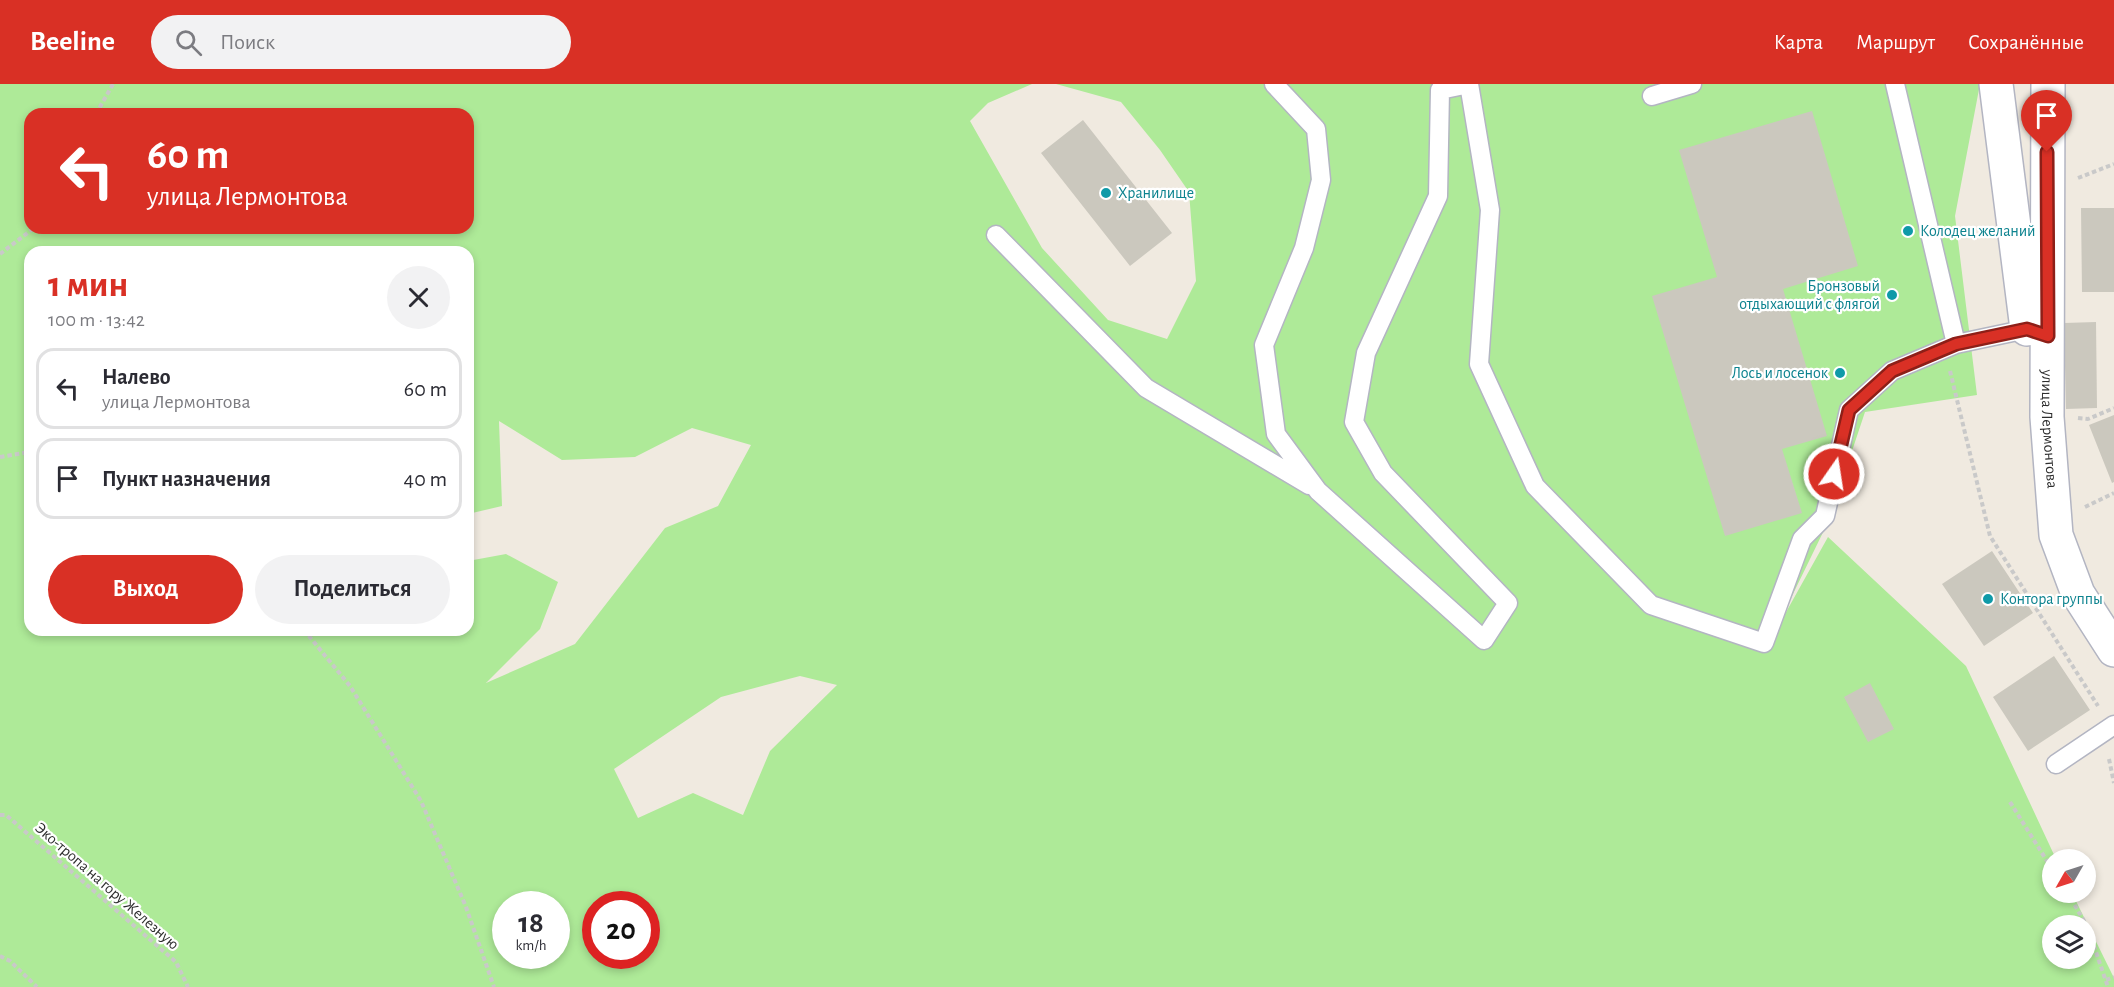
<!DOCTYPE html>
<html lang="ru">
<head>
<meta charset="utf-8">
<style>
  body { margin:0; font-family:"Alegreya Sans",sans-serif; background:#f2f2f3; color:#2b2b33; height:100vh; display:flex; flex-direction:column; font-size:22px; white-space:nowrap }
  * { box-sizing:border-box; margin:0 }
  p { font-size:20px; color:#7c7c81 }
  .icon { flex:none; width:33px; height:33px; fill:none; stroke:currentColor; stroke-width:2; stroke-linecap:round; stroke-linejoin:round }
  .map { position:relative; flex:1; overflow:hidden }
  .details { position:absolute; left:24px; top:162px; width:450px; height:390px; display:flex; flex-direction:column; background:#fff; border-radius:18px; box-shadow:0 3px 9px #0003 }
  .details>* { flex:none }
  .hud { position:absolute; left:24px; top:24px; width:450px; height:126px; border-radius:18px; box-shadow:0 3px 9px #0003; background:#d93025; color:#fff; overflow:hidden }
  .needle { width:39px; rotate:231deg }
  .buttons { position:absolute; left:2042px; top:765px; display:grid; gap:12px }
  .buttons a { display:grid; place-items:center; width:54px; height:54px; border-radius:50%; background:#fff; box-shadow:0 3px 9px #0003; font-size:30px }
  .speed { position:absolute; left:492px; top:807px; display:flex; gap:12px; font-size:30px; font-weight:700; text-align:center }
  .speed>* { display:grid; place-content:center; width:78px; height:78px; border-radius:50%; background:#fff; box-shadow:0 3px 9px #0003; line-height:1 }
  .speed small { font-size:15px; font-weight:400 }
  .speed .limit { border:9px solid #d22; background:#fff; color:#111 }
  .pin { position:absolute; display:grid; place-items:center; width:51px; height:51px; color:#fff; margin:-62px -26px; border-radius:50% 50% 50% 0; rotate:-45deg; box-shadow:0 0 6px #0007 }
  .pin .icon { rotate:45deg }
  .me { position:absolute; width:66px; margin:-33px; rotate:13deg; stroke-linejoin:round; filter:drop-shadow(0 0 4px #0008) }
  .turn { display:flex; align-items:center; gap:21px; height:126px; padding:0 24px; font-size:27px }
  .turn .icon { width:78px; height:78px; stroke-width:2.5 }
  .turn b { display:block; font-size:42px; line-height:51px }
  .round { display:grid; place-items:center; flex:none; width:63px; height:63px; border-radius:32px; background:#f2f2f3 }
  .headline { display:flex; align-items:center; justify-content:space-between; height:102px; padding:0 24px }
  h1 { font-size:36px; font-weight:600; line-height:45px; color:#d93025 }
  .action { display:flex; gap:12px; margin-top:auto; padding:12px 24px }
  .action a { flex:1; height:69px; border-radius:36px; background:#d93025; color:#fff; font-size:24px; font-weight:600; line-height:69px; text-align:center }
  .action a+a { background:#f2f2f3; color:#2b2b33 }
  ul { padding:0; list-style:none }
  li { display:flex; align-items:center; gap:18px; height:81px; margin:0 12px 9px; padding:0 12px; border:3px solid #e1e1e2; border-radius:18px }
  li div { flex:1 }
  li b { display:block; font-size:22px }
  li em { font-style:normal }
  header { display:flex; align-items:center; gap:36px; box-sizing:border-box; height:84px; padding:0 30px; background:#d93025; color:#fff }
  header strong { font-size:28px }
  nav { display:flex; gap:33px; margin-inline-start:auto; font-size:21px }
  .search { width:420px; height:54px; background:#f2f2f3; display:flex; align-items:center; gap:15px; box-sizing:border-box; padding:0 21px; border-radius:33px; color:#7c7c81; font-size:22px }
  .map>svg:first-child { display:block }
  .green { fill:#aeea98; fill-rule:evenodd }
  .building { fill:#cbc8be }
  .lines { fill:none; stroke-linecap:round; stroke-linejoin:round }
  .lane-casing { stroke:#b3b5c2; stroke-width:21 }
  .street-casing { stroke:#b3b5c2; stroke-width:36 }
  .path { stroke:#c9c9c9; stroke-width:4; stroke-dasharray:4.5 3; stroke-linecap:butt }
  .lane { stroke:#fff; stroke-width:18 }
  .street { stroke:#fff; stroke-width:33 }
  .route-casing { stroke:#8d1f18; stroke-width:15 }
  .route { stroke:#d93025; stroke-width:10 }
  .culture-dot { fill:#0f9aa8; stroke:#fff; stroke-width:2 }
  .labels { text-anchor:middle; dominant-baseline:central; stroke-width:4.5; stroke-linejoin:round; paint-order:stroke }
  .culture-label { font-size:16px; fill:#0d838f; stroke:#fff; text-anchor:start }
  .street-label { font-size:16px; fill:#2e2e2e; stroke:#fff }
</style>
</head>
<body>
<header>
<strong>Beeline</strong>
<div class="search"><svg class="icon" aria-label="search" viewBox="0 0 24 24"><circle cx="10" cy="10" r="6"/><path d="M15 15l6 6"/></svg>Поиск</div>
<nav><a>Карта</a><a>Маршрут</a><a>Сохранённые</a></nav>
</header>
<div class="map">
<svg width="2114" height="903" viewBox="0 0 2114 903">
  <rect width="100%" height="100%" fill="#f0eae0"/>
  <path class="green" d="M0,0h1032l-44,19 -18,18 72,127 66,72 59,19 29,-58 -7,-89 -29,-42 -39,-48 -65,-18h924l-25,132 22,179 -112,17 -36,108 -58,119 57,-102 138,129 90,193 -4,1v32l20,1 42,85v9h-2114zM30,30h438v114h-438zM30,168h438v262l34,-8 -3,-85 63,39 73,-3 57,-29 59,17 -33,61 -53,22 -90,116 -89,39 54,-54 18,-47 -52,-28 -38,7v69h-438zM800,592l37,9 -67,66 -27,64 -50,-22 -55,25 -24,-49 107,-72zM506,820h50v52h-50zM596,820h50v52h-50zM2052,842h33v32h-33z"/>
  <path class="building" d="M1812,27l46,155 -75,23 44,147 -45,13 20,64 -77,23 -73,-240 65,-19 -38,-127z
    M1083,36l89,113 -42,33 -89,-113z
    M2081,124h33v84h-32z
    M2096,238l1,86 -31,1 -2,-86z
    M2114,331v67l-2,1 -23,-58z
    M1992,467l41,62 -49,33 -42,-62z
    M2054,572l36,54 -62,41 -35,-54z
    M1870,599l24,46 -26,13 -24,-45z"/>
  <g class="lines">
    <g class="lane-casing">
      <path id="lane" d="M1274,0l42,45 5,51 -17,68 -40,97 12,89 42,57 166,149 24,-37 -125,-130 -29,-51 12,-69 72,-157 2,-106 29,-6 21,126 -11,154 56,122 116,119 113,38 38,-104 23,-23 24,-106 43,-39 64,-27 71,-15 7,3
        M1895,0l61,260
        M1652,12l40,-12
        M996,151l150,153 163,97
        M2056,680l58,-39"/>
    </g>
    <g class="street-casing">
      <g id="street">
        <path d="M1996,0l31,245"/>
        <path id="s1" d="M2048,0l-1,333 9,118 22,59 36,56"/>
      </g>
    </g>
    <path class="path" d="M96,30l17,-30
      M2078,94l36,-14
      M0,170l34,-26
      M1950,287l40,165 108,170
      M2078,334l10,1 26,-11
      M0,373l30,-5
      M2085,423l29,-14
      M304,546l46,56 71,115 45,106 28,80
      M2109,675l5,24
      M2010,718l42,67
      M0,731h6l170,147 12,25
      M2067,808l20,34 21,61
      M0,872l10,5 27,26
      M2106,896l8,-3"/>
    <use href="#lane" class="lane"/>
    <use href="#street" class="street"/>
  </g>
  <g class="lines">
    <g class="route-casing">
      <path id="route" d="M1834,390l15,-64 43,-39 64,-27 71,-15 21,7 -1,-184"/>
    </g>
    <use href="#route" class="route"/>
  </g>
  <g class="culture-dot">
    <circle cx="1106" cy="109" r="6"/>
    <circle cx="1908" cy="147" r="6"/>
    <circle cx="1892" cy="211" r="6"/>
    <circle cx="1840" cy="289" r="6"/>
    <circle cx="1988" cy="515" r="6"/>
  </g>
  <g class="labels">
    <g class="culture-label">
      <text x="1118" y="109">Хранилище</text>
      <text x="1920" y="147">Колодец желаний</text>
      <text x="1880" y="202" text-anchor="end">Бронзовый<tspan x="1880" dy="18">отдыхающий с флягой</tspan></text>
      <text x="1828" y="289" text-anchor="end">Лось и лосенок</text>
      <text x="2000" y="515">Контора группы</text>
    </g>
    <g class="street-label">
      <text stroke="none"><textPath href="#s1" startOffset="345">улица Лермонтова</textPath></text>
      <text transform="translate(107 802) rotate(41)">Эко-тропа на гору Железную</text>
    </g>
  </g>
</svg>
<div class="buttons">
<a><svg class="needle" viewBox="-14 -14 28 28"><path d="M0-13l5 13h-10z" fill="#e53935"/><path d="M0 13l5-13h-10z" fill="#7c7c81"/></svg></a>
<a><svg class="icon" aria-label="layers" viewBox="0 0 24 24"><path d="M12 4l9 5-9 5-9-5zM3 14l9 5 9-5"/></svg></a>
</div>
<div class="speed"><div>18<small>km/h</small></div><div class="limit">20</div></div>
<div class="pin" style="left:2047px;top:68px;background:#d93025"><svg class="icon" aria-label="arrive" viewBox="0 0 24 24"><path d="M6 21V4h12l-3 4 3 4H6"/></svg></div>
<svg class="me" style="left:1834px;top:390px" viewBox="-20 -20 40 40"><circle r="17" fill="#d93025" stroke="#fff" stroke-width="3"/><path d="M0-11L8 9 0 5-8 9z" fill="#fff"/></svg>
<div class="hud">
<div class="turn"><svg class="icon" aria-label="left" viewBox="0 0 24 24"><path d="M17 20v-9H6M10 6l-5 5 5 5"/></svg><div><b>60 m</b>улица Лермонтова</div></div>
</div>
<section class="details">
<div class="headline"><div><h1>1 мин</h1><p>100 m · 13:42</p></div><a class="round"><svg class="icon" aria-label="close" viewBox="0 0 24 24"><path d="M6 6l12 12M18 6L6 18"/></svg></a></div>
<ul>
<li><svg class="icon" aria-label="left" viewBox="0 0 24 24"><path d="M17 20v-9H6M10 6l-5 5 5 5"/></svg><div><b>Налево</b><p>улица Лермонтова</p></div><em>60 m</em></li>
<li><svg class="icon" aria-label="arrive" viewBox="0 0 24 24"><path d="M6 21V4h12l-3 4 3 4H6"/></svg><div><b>Пункт назначения</b></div><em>40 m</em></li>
</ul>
<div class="action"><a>Выход</a><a>Поделиться</a></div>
</section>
</div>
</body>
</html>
